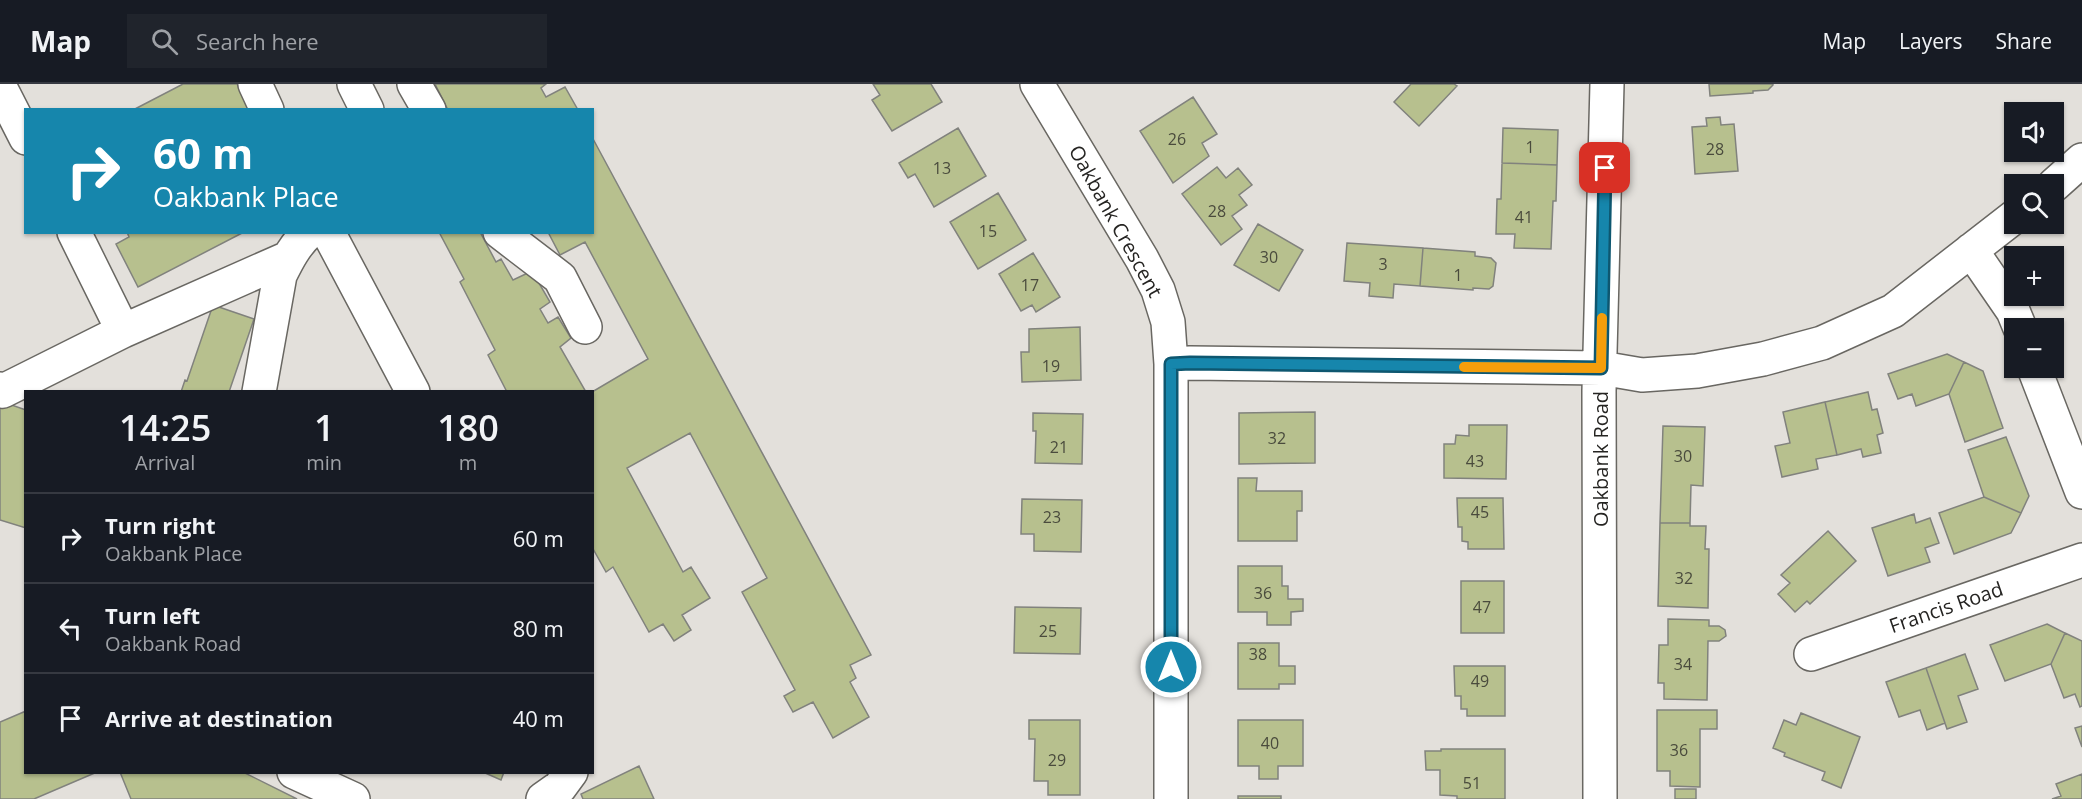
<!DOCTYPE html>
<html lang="en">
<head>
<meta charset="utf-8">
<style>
  body { margin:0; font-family:"Open Sans",sans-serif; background:#20242c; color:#f1f3f6; height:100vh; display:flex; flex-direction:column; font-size:22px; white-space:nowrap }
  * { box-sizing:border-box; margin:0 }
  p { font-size:20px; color:#9ea1a6 }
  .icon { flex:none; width:33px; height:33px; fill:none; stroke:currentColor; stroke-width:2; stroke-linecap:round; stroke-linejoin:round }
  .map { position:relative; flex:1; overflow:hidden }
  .panel { position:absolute; left:24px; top:306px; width:570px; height:384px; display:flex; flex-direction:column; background:#171b24; border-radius:0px; box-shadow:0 2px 4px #0004 }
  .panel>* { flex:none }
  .hud { position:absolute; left:24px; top:24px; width:570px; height:126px; border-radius:0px; box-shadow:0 2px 4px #0004; background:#1686ac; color:#fff; overflow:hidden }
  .fabs { position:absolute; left:2004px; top:18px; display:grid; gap:12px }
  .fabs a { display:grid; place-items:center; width:60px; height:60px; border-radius:0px; background:#171b24; box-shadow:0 2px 4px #0004; font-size:30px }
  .pin { position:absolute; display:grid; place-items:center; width:51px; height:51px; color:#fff; margin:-26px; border-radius:12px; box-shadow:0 3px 9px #0006 }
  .me { position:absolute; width:66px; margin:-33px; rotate:0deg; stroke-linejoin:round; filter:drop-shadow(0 0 4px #0008) }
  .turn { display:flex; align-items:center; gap:21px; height:126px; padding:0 30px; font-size:27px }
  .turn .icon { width:78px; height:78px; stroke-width:2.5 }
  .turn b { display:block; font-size:42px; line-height:51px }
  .eta { display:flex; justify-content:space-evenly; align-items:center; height:102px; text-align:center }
  .eta b { font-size:36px; font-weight:600; line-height:42px }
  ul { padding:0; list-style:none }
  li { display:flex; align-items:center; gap:18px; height:90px; padding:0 30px; border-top:2px solid #363941 }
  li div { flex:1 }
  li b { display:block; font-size:22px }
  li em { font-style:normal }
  header { display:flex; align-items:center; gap:36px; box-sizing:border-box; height:84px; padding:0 30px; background:#171b24; border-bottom:2px solid #363941 }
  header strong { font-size:28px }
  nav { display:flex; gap:33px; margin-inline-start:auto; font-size:21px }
  .search { width:420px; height:54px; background:#20242c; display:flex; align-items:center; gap:15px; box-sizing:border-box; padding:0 21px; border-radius:0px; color:#9ea1a6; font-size:22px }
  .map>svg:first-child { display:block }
  .building { fill:#b7c08e; stroke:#81827d; stroke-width:1.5 }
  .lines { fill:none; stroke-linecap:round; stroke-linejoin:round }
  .minor-casing { stroke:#696762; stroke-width:36 }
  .minor { stroke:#fff; stroke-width:33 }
  .route-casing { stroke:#0e5770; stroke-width:15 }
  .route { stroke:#1686ac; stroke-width:10 }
  .slow { stroke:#f59e0b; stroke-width:10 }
  .labels { text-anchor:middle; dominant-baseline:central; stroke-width:5; stroke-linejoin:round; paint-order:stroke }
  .number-label { font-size:16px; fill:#4a4b3d }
  .street-label { font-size:20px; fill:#252422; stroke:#fff }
</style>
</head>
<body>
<header>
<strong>Map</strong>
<div class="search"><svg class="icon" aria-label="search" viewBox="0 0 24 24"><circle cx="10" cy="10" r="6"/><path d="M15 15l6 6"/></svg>Search here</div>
<nav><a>Map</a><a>Layers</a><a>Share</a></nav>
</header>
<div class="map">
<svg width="2082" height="715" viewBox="0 0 2082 715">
  <rect width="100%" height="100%" fill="#e3e0db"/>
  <path class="building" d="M183,0h54l13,26h-117z
    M435,0h111l-5,4 5,9 19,-10 13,23h-130z
    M873,0h58l11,18 -50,29 -20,-31 8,-5z
    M1411,0h43l3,2 -38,40 -25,-24z
    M1709,0h64v1l-5,5 -15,1v2l-43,3z
    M1193,13l24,37 -15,9 7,13 -36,27 -33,-52z
    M1720,33l1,8 13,-1 4,47 -43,3 -3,-47 15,-1 -1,-8z
    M2054,35l9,11 -9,9z
    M958,44l28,48 -52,31 -19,-33 -7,4 -9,-15z
    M1503,44l55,2 -1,35 -55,-2z
    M592,53l279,518 -21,10 6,13 -6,4 19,35 -36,21 -20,-36 -20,10 -9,-16 11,-6 -53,-98 25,-14 -77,-145 -63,35 56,104 8,-5 19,31 -28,17 9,15 -17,11 -11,-17 -14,8 -36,-65 -7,5 -14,-25v-155l56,-33 -63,-117 -25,13 -12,-23h44z
    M1502,79l55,2 -1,36h-3l-2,48 -37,-1 1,-14h-19l1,-35h4z
    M1217,83l9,11 12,-10 14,17 -13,10 8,10 -15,11 10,13 -21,16 -39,-51z
    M998,109l28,47 -48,29 -28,-47z
    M1258,140l45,26 -24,41 -45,-26z
    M127,148h117l-106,55 -22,-43 13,-7z
    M439,148h41l16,30 5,-3 12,21 19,-9 18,31 -10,7 8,14 10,-6 13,21 -11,9 26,45h-79l-19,-37 7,-5 -35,-68 4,-3z
    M1347,159l76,5 -3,38 -26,-2 -1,14 -24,-2 1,-13 -26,-2z
    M1423,164l52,4v4l16,2 5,5 -3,23 -4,3 -16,-1v2l-53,-4z
    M1033,169l27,44 -24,15 -4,-7 -11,6 -22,-37z
    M213,221l41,14 -25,73h-48l4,-12 2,1z
    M1080,243l1,53 -59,2 -1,-30h8v-23z
    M1947,270l17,8 -15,32 -33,12 -4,-12 -14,5 -10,-25z
    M1964,278l19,9 20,57 -38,14 -16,-48z
    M1868,308l4,18 5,-1 6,24 -6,2 4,18 -18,4 -2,-8 -24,6 -12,-53z
    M0,317l26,9v118l-26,-8z
    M1825,318l12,53 -21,4 2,10 -36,8 -7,-31 15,-3 -7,-31z
    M1315,328v51l-76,1v-51z
    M1033,329l50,1 -1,50 -47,-1 1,-32h-3z
    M1469,341h38l-1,54 -62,-1v-34h11l1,-9 13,1z
    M1663,342l42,1 -2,59 -12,-1 -1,38h-30z
    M2006,353l23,59 -8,17 -37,-16 -16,-47z
    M1238,394h19l-1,13h46v20h-5v30h-59z
    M1984,413l37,16 -10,20 -57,21 -15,-41z
    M1457,414h46l1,51h-36v-7l-6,-1v-14h-4z
    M1022,415l60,1 -1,52 -47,-1v-17h-13z
    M1914,430l2,9 14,-5 9,25 -14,5 5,14 -42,14 -16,-48z
    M1660,439h30v3h16l-1,23h4l-1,59 -50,-2z
    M1828,447l28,30 -46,43 -3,-3 -12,11 -17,-18 12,-11 -9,-8z
    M1238,482h44v20h6v13h15v12l-12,1v13h-24v-13h-29z
    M1461,497h43v52h-43z
    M1015,523l66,1 -1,46 -66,-1z
    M1668,535l41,1v6h10l6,4 1,6 -7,5h-11l-1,59 -43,-1v-16h-6l1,-38h9z
    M2047,540l18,9 -14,31 -46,17 -15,-36z
    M2065,549l17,8v65l-2,1 -5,-13 -11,4 -13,-34z
    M1238,559h41v23h16v18h-16v5h-41z
    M1965,570l13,35 -20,7 9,26 -20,7 -21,-61z
    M1454,582h51v50h-38v-7h-6v-13h-6z
    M1926,584l19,55 -18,7 -7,-20 -21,7 -13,-35z
    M1657,626h60v19h-17v58l-30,-1v-15h-13z
    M26,627v61h71l-63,27h-34v-77z
    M1801,629l59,24 -19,51 -19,-8 3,-8 -41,-16 1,-3 -12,-5 11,-28 12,5z
    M1029,636h51v75h-32v-14h-14l1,-42h-6z
    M1238,636h65v46h-25v13h-19v-13h-21z
    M2082,642v21l-7,-19z
    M1441,665h64v50h-48v-3l-17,-1v-25h-14l-1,-19h16z
    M639,682l15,33h-71l-2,-5z
    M120,688h123l54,27h-166z
    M483,688h21l-3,8z
    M2082,690v25h-30l9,-3 -5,-12z
    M1675,705h21v10h-21z
    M1238,712h43v3h-43z"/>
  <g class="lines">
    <g class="minor-casing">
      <path id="minor" d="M255,0l12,26
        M354,0l13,26
        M414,0l15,26
        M1037,0l105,175 16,31 10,32 3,42v435
        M2,7l24,47
        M2054,101l28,-25
        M328,148l85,160
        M500,148l60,46 25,49
        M1971,166l42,61 7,17
        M123,247l165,-73
        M1171,280l19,-1 411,5 41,7 55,-4 66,-12 59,-16 71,-32 121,-94
        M2034,284l48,124
        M0,305l3,2 120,-60 -49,-99
        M259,308l21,-117c8,-16 15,-30 29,-43
        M1811,570l271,-94
        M294,688l59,27
        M543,715l17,-12 11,-15
        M1600,715l-1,-408 8,-307"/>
    </g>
    <use href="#minor" class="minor"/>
  </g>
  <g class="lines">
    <g class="route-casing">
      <path id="route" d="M1171,583v-303l19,-1 411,5 4,-200"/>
    </g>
    <use href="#route" class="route"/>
    <path class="slow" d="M1464,283l137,1 1,-50"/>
  </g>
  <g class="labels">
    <g class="number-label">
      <text x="1177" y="55">26</text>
      <text x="1530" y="63">1</text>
      <text x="1715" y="65">28</text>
      <text x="942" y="84">13</text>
      <text x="1217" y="127">28</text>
      <text x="1524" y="133">41</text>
      <text x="988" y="147">15</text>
      <text x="1269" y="173">30</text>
      <text x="1383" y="180">3</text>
      <text x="1458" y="191">1</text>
      <text x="1030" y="201">17</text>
      <text x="1051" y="282">19</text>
      <text x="1277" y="354">32</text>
      <text x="1059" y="363">21</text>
      <text x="1683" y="372">30</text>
      <text x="1475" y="377">43</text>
      <text x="1480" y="428">45</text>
      <text x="1052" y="433">23</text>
      <text x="1684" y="494">32</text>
      <text x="1263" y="509">36</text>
      <text x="1482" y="523">47</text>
      <text x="1048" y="547">25</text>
      <text x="1258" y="570">38</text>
      <text x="1683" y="580">34</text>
      <text x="1480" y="597">49</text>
      <text x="1270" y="659">40</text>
      <text x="1679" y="666">36</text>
      <text x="1057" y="676">29</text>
      <text x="1472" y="699">51</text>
    </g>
    <g class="street-label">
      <text transform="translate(1116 137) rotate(61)">Oakbank Crescent</text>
      <text transform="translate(1600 375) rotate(-90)">Oakbank Road</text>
      <text transform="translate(1946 523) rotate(-19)">Francis Road</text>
    </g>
  </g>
</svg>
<div class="fabs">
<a><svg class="icon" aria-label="sound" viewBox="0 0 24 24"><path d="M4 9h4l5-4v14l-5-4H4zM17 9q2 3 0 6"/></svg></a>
<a><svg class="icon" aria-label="search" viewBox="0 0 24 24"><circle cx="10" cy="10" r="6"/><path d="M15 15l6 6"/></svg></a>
<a>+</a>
<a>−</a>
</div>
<div class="pin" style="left:1605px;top:84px;background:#d93025"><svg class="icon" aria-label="arrive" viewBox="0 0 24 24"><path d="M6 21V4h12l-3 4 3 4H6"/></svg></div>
<svg class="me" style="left:1171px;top:583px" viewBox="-20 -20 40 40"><circle r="17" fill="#1686ac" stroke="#fff" stroke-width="3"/><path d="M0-11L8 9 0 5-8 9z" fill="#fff"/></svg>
<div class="hud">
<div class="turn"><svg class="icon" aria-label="right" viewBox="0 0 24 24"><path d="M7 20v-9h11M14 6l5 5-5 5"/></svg><div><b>60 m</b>Oakbank Place</div></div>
</div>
<section class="panel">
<div class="eta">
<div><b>14:25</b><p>Arrival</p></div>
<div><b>1</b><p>min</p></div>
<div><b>180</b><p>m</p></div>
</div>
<ul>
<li><svg class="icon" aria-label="right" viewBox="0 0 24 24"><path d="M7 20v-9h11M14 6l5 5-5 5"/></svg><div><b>Turn right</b><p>Oakbank Place</p></div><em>60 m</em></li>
<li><svg class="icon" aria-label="left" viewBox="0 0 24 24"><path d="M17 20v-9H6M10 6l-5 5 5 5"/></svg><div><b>Turn left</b><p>Oakbank Road</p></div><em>80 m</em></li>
<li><svg class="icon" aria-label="arrive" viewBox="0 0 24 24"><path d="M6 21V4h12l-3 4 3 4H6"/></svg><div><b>Arrive at destination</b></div><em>40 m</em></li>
</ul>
</section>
</div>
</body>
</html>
